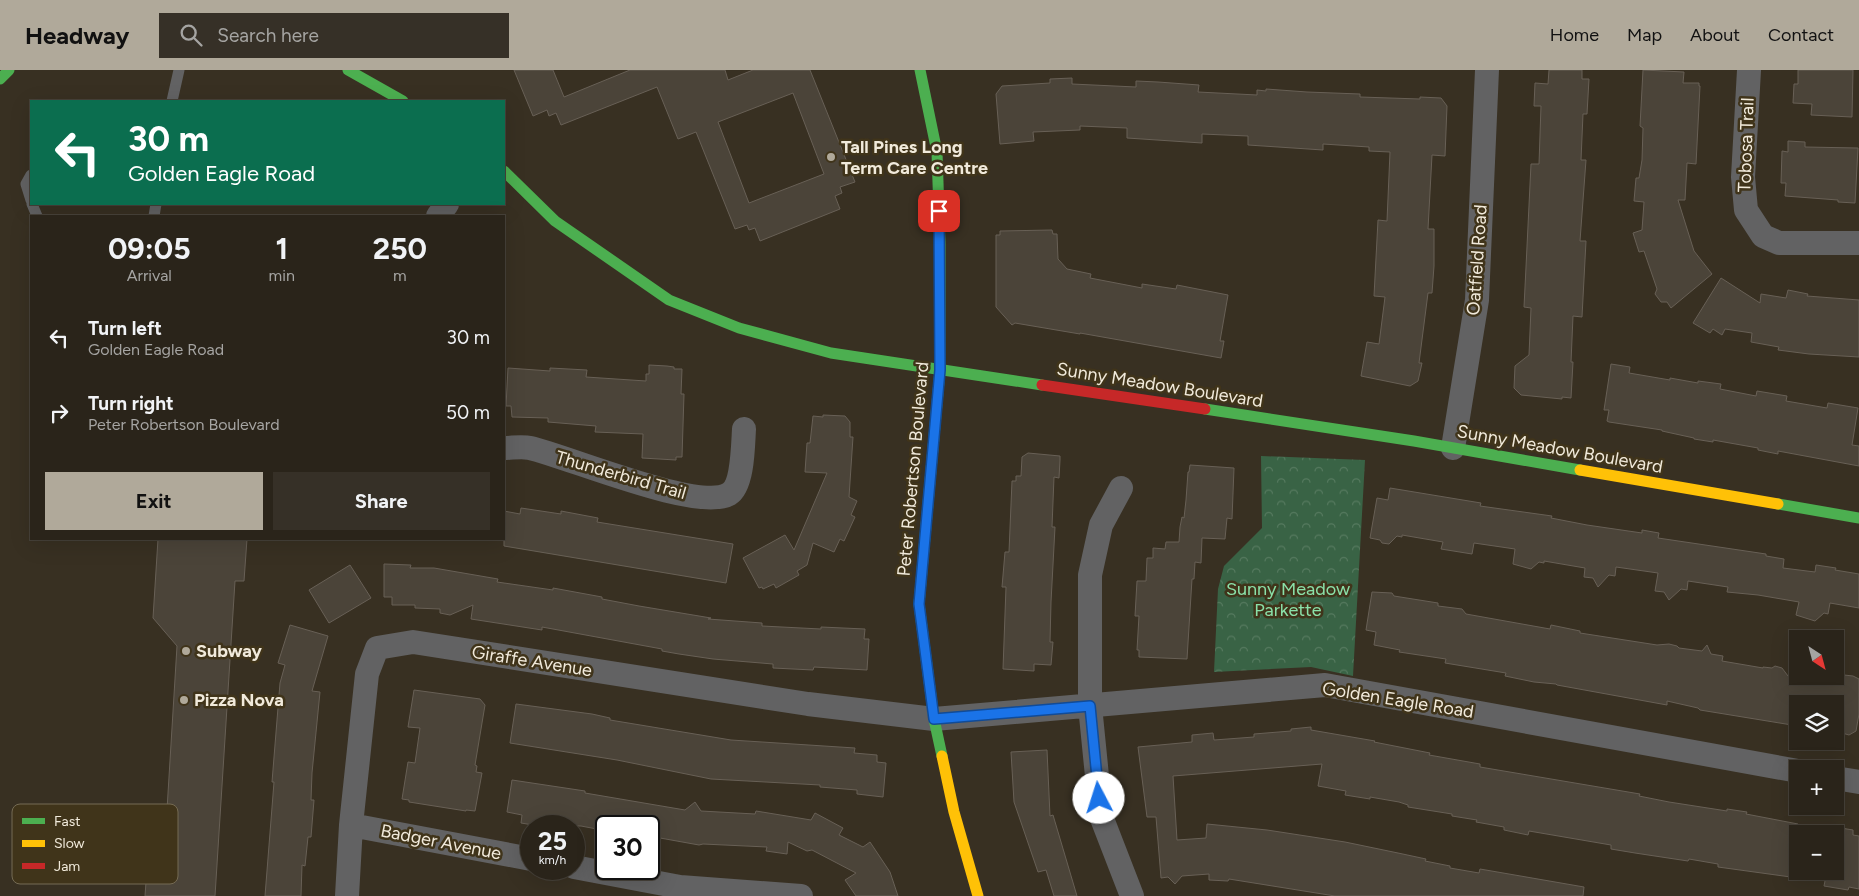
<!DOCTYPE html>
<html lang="en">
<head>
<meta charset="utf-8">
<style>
  body { margin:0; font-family:Figtree,sans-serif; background:#363027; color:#f1f3f6; height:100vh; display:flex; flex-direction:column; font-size:19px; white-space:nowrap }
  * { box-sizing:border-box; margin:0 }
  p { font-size:16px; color:#a5a4a2 }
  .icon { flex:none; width:28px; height:28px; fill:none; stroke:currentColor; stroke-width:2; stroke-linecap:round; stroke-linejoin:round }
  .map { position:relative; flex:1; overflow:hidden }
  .panel { position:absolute; left:30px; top:145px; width:475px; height:325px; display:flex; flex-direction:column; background:#2a241a; border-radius:0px; box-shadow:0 5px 20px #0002,0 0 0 1px #464139 }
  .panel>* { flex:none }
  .top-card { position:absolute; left:30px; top:30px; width:475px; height:105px; border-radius:0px; box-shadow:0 5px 20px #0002,0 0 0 1px #464139; background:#0b6e4f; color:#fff; overflow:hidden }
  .needle { width:32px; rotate:144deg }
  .fabs { position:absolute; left:1789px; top:560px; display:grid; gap:10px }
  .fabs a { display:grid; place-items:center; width:55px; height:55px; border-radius:0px; background:#2a241a; box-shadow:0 5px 20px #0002,0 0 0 1px #464139; font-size:25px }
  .speed { position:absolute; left:520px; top:745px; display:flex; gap:10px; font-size:25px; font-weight:700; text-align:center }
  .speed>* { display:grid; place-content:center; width:65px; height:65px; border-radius:50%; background:#2a241a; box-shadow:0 5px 20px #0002,0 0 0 1px #464139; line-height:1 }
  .speed small { font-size:12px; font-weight:400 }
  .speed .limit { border:2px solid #111; border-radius:8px; background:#fff; color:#111 }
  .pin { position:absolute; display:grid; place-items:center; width:42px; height:42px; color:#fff; margin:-21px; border-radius:10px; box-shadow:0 2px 8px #0006 }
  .me { position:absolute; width:55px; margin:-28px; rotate:355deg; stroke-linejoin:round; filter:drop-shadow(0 0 4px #0008) }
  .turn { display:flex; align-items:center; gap:18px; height:105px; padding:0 15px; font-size:22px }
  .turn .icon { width:65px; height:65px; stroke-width:2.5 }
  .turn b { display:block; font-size:35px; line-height:42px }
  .eta { display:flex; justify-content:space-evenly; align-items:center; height:85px; text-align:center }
  .eta b { font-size:30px; font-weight:700; line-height:35px }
  .button { display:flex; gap:10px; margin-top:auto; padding:10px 15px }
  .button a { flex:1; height:58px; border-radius:0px; background:#b0a99a; color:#111; font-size:20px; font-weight:700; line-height:58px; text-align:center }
  .button a+a { background:#363027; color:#f1f3f6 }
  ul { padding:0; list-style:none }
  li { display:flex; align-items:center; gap:15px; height:75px; padding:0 15px }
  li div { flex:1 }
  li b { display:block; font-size:19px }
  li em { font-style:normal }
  header { display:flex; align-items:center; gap:30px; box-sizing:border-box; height:70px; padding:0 25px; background:#b0a99a; color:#111 }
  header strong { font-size:24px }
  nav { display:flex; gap:28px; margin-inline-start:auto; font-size:18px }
  .search { width:350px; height:45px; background:#363027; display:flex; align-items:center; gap:12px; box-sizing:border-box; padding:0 18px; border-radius:0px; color:#a5a4a2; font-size:19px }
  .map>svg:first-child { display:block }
  .park { fill:url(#park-crowns) }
  .building { fill:#4b4439; stroke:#686056; fill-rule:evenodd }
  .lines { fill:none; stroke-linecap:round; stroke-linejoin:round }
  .lane { stroke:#626263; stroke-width:11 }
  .street { stroke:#626263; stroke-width:24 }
  .fast { stroke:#4caf50; stroke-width:11 }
  .slow { stroke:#ffc107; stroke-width:11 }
  .jam { stroke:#c62828; stroke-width:11 }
  .route-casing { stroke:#114b97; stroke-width:12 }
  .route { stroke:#1a73e8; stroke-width:9 }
  .poi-dot { fill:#b0a99a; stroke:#40341a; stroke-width:2 }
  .labels { text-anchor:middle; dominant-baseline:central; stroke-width:5; stroke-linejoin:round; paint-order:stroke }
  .street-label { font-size:18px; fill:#f1eadb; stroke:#40341a }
  .poi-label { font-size:18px; font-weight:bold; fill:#f1eadb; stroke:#40341a; text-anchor:start }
  .park-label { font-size:18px; fill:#8ae1a9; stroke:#40341a }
  .key { fill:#40341a; stroke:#756b54; stroke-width:1 }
  .key-label { font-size:14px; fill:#f1eadb }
</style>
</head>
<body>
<header>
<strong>Headway</strong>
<div class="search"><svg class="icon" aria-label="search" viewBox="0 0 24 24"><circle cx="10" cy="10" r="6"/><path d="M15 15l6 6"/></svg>Search here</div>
<nav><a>Home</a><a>Map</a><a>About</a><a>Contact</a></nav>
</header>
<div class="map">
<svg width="1859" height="826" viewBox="0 0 1859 826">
  <defs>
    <pattern id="park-crowns" width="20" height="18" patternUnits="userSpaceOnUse" patternTransform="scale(1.25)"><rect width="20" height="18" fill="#396345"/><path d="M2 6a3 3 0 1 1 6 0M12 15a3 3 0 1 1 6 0" fill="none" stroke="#567a5f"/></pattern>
  </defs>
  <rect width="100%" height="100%" fill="#383022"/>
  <path class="park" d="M1261,386l104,4 -12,216 -42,-9 -97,5 4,-83 6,-23 38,-38z"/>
  <path class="building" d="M514,0h39l11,27 66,-27h95l3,10 25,-10h57l45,112 -15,5 2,6 -7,3 5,13 -80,32 -5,-13 -6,2 -2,-5 -12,4 -39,-97 -18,7 -21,-52 -96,38 -5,-12 -7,3 -2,-6 -14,6zM793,23l31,81 -75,29 -31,-81z
    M1549,0h33v9h7l-2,35h-4l-2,46h5l-6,81h6l-4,76 -9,-1 -2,46h2l-2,36 -9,-1v2l-41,-4 -7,-7 1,-22 14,-11 2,-47 -7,-1 2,-40 5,-103h8l2,-58h-7l1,-23 13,1z
    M1643,0l41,2 -1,11h16v3h1l-4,78 -9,-1 -2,37h-7l16,51 18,23 -41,34 -4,-6h-6l-6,-8 2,-5 -13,-38 -5,1 -6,-19 9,-3 2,-28 -10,-1 2,-23h3l3,-18 1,-32 -3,-2z
    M1798,0h55l-1,47 -41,-2 1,-11 -19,-1 1,-19h4z
    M1072,8v6l64,3v-6l22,1 41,3 -1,7 59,3v-5l9,1v-2l41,3 53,2v3l60,2v-2l21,1 6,8 -2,50 -13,-1 -4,74h6v37l-2,27h-4l-9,70h3l-4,18 -8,5 -49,-10 6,-34 12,2 6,-47 -11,-1 4,-76 9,1 3,-69 -21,-1v-4l-46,-3v6l-75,-5v-9l-46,-2v9l-75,-5v-10l-47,-2v4l-47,2 1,9 -34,3 -4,-50 6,-8 48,-3v-4z
    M1788,71l17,1v5l53,1 -3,55 -17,-1v-2l-53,-4 1,-13h-5l1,-32 6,1z
    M1052,160l1,4h4l1,25 9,10 24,5 -1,4 52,10v-4l34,5 1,-4 51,10 -8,46h4l-3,17 -141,-25v1l-65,-11 -3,2 -16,-18v-72h4v-4z
    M1721,208l39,25 1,-9 25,4 2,-8 20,4 -1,2 52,4v57l-50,-3 -31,-4 1,-3 -28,-5 1,-9 -27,-4 -3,6 -9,-6 -3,4 -17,-10z
    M1611,294l19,3 -1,6 41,7v-2l28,5v-2l23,3 -1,5 36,7 1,-5 30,5 -1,5 41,7 1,-5 30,5 -6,37 7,1v20l-81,-15v3l-20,-4v-2l-45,-8v2l-19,-3v-1l-32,-7v-1l-53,-8 -2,-1 2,-11h-5z
    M649,295l18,1 7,1v2h8l-1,25h3l-2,63h-6v3l-34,-2 1,-24 -48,-2 1,-6 -48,-4v-4l-36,-1 -1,-11h-5l2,-38 42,3v-3l37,2 -1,7 60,4v-7h3z
    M823,345l22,1 5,6v15h3l-4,60 8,4 -6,14 4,2 -11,24 -4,-2 -6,13 -21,-9 -6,22 -10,6 2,4 -23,13 -2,-4 -11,5 -1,-2 -3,1 -16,-30 42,-23 9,15 33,-77 -22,-1 2,-29h3l3,-27 10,1z
    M1028,383l32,3v4l-1,18 -5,-1 -2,50h3l-4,75 -1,40h3l-2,23 -17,-1v7l-31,-2 3,-82h-4l3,-35h4l3,-71h4v-5h5l1,-19z
    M1190,395l44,3 -2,51 -5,-1 -2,21 -23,-1 -1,25 -6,-1 -1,17h-2l-5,80 -48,-2v-7h-2l2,-34h-4l2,-35h9l1,-23h6v-10l12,1 1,-7h13l1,-15 2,-10 2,1 2,-18 2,-28h1z
    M1390,418l91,15 -1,3 72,10 -1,2 36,7 55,8v-3l17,3 -1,5 108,16v2l18,3 -1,9 32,4 1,-7 20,3 -1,2 24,4v34l-29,-5 -2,11 -4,-1 -9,8 -19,-6 3,-13 -41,-7 -31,-3 1,-5 -40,-6 -1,9 -6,-1 -12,11 -5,-8 -9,-1 3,-18 -42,-6 -1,9 -6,-1 -11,12 -5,-9 -9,-1 1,-9 -41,-7v2l-5,-1 -8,7 -18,-5 2,-15 -41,-6 -2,11 -31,-5 2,-7 -41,-7v2l-5,-1 -8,8 -7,-1 -2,-3 -10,-2 7,-40 11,2z
    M521,438l40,6v-3l37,7 -1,4 136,22 -7,39 -222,-37v-35l16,3z
    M158,469h89l-3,42h-9l-20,315h-70l4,-56 17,-14 11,-180 -24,-28z
    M384,494l27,1 -1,3h24l64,11 -1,3 56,8v-2l49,9v2l37,7 72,12 -3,1 54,4v3l59,3v-2l44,2 -1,10h5l-2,31 -53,-3 -1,3 -40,-2v-4l-60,-5 -34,-5 -17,-3v-2l-120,-22v3l-71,-11 2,-14 -23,10 -10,-2v-4l-25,-1v-3h-23v-8h-8z
    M350,495l21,33 -42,25 -20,-33z
    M1372,522l20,1 2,3 44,7v3l24,3 4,5 84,15 1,-4 29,6v2l77,12 12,-1 8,2 2,2 23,3 5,-6 4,9 12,2 -1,5 41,7v-1l9,1 3,-2 7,2 6,8h47v-2l18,2 6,3v35l-3,17 -7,4 -14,-4v-27h-37v22l-98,-16 -2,-2 -31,-7v4l-110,-20 -1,-1 -22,-2 -29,-6 1,-3 -61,-10 1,-4 -47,-7 1,-2 -26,-5 2,-13 -10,-2z
    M290,555l38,11 -16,55 8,1 -8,81 -1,27h3l-3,37h-3l-3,29 -3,-1 -1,31h-36l9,-114h-2l8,-99 5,-18 -7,-2z
    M414,620l66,9 5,6 -10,60 2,1 -1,6 6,1 -7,38 -9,-1v1l-57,-9v-2l-7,-1 6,-37 7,1 5,-35 -12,-1z
    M516,634l76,10 18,4v2l121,20 124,8 -1,5 23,2v7l9,1 -3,34 -26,-3v-4l-37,-3v-2l-109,-6 -94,-19 -107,-17z
    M1311,657v3l64,11 -1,1 56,11 -1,2 51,9v3l160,27 -1,2 30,6 58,9v-2l20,3 -1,2 52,10v54l-80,-11v-3l-29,-5 -1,2 -53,-8 -24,-4v-4l-82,-14 -1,4 -24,-5v-3l-28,-5 1,-2 -25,-4v-2l-44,-7v-2l-9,-3 -29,-5v2l-25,-4 1,-4 -28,-5 4,-22 -149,12 4,64 29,-2 1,-14 60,6 78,12 53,11 28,6 -1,2 25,5v2l29,5 1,-4 104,18 -1,9h-248l-106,-17 -1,2 -19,-1v-6l-27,2 -7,8 -7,-7 -7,1 -5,-61h-9l-9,-70 54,-5v-7l21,-2 1,7 40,-3v-3l37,-3v-2z
    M1047,680l3,66 3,-1 24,81h-23l-8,-26 -8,2 -24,-70 -3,-50z
    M512,710l73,11v2l100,17 10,-8 6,9 54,3 1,-3 55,9 4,-7 28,15 -4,7 24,12 7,-5 20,30 8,24h-42l-11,-16 11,-7 -44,-23 -5,1 -19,-9 -1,12 -21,-3 1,-4 -64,-3 -4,1 -50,-9v-10h-43v3l-4,1 -21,-4h-42l-18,-3 1,-8 -15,-3z
    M1835,757l18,3v5l6,1v53l-10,-2 -1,3 -24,-4 3,-15h8z"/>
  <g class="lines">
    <path class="lane" d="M172,31l7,-31
      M31,105l-5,9 5,16
      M32,134l5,12
      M154,146l2,-12"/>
    <path class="street" d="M1749,0l-6,107 3,33 17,26 16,7h80
      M438,146l9,-12
      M504,378c8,0 18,-2 26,0 39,9 168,64 199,46 14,-8 14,-50 15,-65
      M1453,378l24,-148 10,-230
      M1121,418l-20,37 -11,50v131l11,110 31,80
      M1835,708l24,4
      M351,755l180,34
      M574,797l106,20 121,9
      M347,826l4,-71 16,-151 10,-26 36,-6 395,62 126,15 391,-34 473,86"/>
    <path class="fast" d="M348,0l55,31
      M920,0l17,82 3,91v127l-21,234 15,115 8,37
      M0,9l9,-9
      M504,101l51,50 114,79 70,28 92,25 211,32
      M1205,339l209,32 166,29
      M1778,434l81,14"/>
    <path class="slow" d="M1580,400l198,34
      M942,686l12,56 24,84"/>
    <path class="jam" d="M1042,315l163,24"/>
  </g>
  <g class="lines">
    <g class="route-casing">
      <path id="route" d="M939,141l1,159 -21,234 15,115 156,-13 9,92"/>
    </g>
    <use href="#route" class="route"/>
  </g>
  <g class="poi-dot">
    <circle cx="831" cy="87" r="5"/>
    <circle cx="186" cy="581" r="5"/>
    <circle cx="184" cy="630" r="5"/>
  </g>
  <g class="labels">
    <g class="street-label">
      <text transform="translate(1746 75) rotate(-88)">Tobosa Trail</text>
      <text transform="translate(1477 190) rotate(-86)">Oatfield Road</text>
      <text transform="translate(1160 315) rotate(9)">Sunny Meadow Boulevard</text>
      <text transform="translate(1560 379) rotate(10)">Sunny Meadow Boulevard</text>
      <text transform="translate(913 399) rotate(-85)">Peter Robertson Boulevard</text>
      <text transform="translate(621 405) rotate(16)">Thunderbird Trail</text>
      <text transform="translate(532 591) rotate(9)">Giraffe Avenue</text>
      <text transform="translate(1398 630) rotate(9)">Golden Eagle Road</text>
      <text transform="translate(441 772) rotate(11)">Badger Avenue</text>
    </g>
    <g class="poi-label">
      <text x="841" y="77">Tall Pines Long<tspan x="841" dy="21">Term Care Centre</tspan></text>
      <text x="196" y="581">Subway</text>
      <text x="194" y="630">Pizza Nova</text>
    </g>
    <g class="park-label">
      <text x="1288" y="519">Sunny Meadow<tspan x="1288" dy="21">Parkette</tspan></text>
    </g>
  </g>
  <rect x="12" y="734" width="166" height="80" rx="8" class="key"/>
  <rect x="22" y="748" width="23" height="6" fill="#4caf50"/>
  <rect x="22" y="770" width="23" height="7" fill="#ffc107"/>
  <rect x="22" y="793" width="23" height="6" fill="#c62828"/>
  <g class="key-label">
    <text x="54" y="756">Fast</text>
    <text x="54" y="778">Slow</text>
    <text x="54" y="801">Jam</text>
  </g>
</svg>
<div class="fabs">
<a><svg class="needle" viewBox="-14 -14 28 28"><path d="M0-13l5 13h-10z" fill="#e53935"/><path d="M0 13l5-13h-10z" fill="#a5a4a2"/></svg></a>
<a><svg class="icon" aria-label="layers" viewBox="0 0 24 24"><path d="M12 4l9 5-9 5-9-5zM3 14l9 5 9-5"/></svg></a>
<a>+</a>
<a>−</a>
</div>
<div class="speed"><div>25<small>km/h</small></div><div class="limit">30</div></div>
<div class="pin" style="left:939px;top:141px;background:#d93025"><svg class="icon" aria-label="arrive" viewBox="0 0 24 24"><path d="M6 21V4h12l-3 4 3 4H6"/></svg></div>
<svg class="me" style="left:1099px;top:728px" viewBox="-20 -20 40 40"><circle r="19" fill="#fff"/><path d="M0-13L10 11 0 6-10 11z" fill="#1a73e8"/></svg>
<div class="top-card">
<div class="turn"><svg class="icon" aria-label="left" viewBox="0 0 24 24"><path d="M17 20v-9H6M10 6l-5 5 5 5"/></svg><div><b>30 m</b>Golden Eagle Road</div></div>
</div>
<section class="panel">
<div class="eta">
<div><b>09:05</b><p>Arrival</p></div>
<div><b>1</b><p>min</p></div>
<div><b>250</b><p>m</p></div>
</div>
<ul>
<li><svg class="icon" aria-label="left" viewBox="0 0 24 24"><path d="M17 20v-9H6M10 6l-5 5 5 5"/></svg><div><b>Turn left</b><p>Golden Eagle Road</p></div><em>30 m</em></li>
<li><svg class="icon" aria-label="right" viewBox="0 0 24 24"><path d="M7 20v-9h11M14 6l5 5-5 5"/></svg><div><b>Turn right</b><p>Peter Robertson Boulevard</p></div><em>50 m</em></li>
</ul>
<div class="button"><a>Exit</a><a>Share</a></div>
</section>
</div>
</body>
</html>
